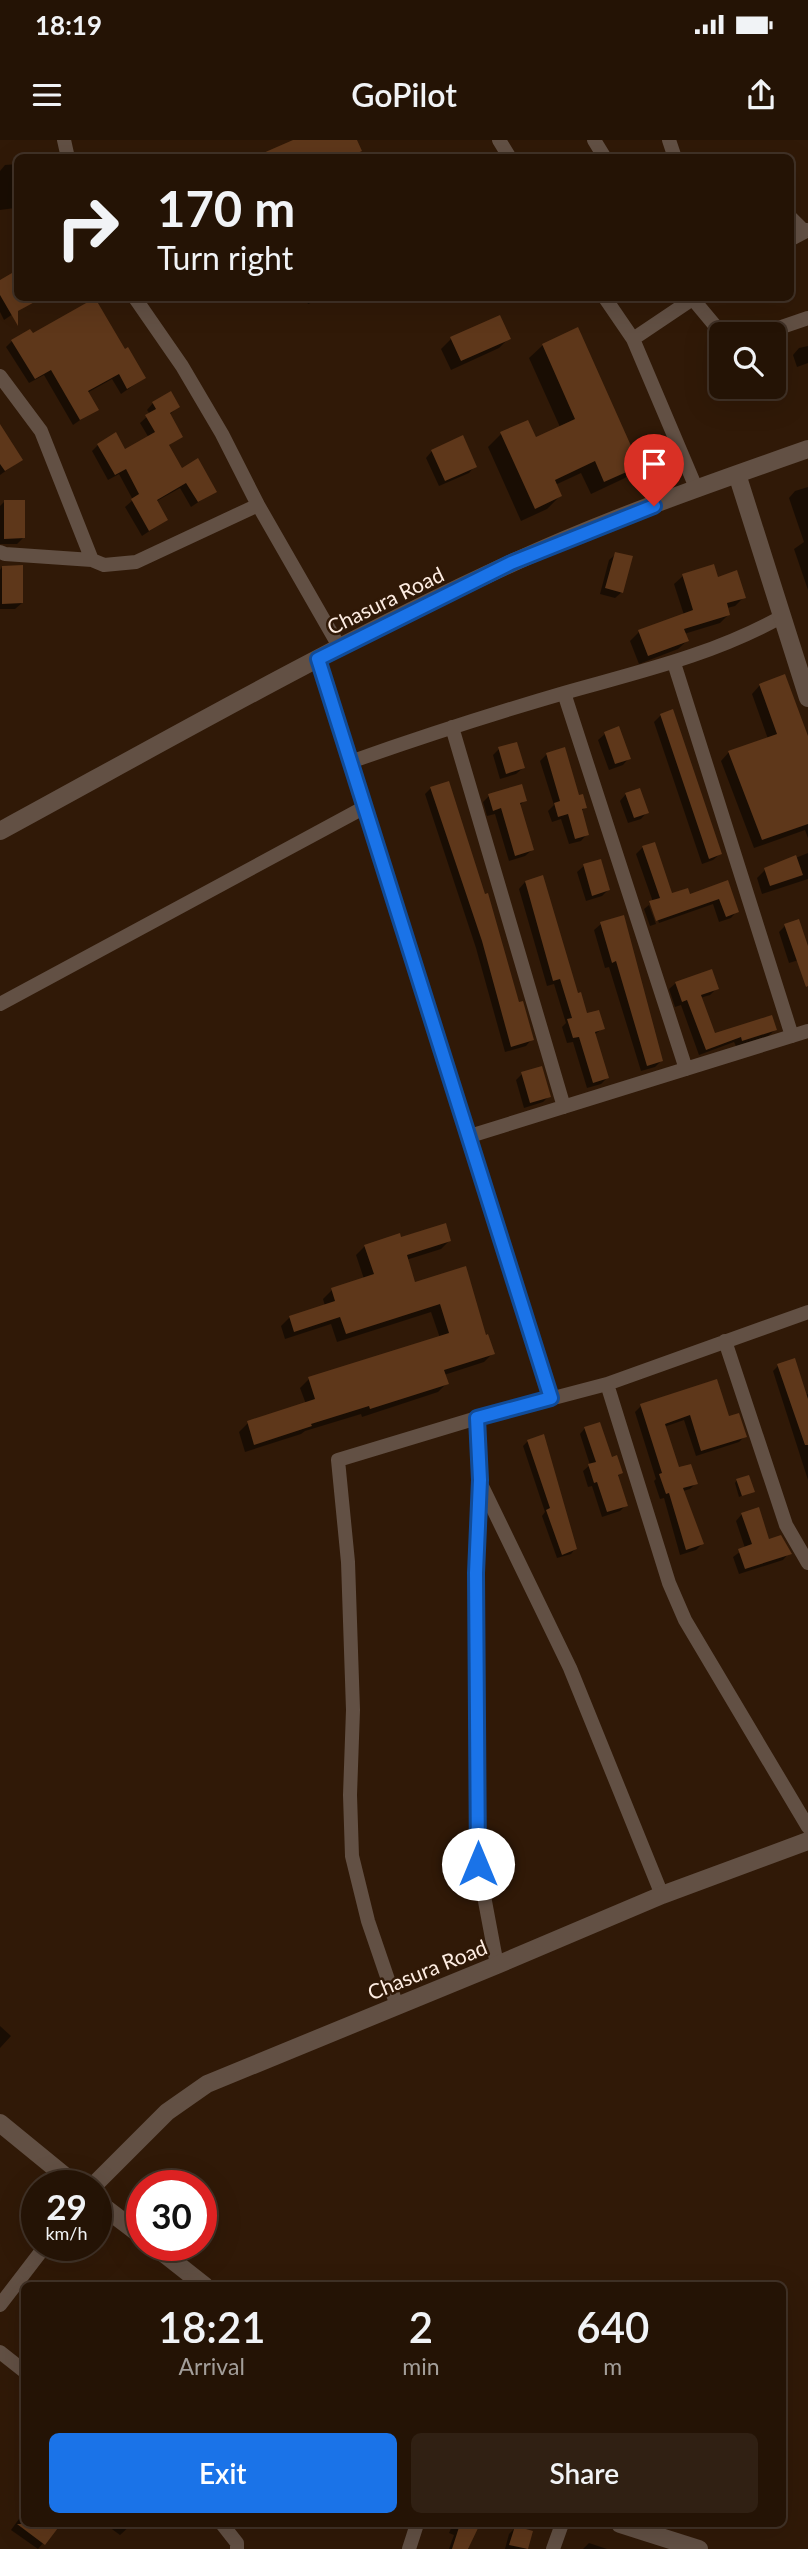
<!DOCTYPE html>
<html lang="en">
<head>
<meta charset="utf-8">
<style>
  body { margin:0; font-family:Lato,sans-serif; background:#302013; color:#f1f3f6; height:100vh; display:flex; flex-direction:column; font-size:26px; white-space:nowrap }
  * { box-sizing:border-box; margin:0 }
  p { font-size:23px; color:#a39e9a }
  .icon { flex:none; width:38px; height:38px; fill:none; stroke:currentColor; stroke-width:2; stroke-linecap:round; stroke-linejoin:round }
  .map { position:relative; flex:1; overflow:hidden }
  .side { position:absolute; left:21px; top:2142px; width:765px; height:245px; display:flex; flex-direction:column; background:#241305; border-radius:10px; box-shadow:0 7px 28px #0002,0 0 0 2px #413227 }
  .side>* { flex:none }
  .banner { position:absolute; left:14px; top:14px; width:780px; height:147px; border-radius:10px; box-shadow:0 7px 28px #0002,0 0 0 2px #413227; background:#241305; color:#f1f3f6; overflow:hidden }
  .buttons { position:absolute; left:709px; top:182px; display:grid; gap:14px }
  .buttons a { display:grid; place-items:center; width:77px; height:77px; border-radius:10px; background:#241305; box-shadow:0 7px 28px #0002,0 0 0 2px #413227; font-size:35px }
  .speed { position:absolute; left:21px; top:2030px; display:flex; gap:14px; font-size:35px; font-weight:700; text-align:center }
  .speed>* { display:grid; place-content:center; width:91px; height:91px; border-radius:50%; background:#241305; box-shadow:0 7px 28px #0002,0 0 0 2px #413227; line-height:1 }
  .speed small { font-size:18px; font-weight:400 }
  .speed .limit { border:10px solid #d22; background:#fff; color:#111 }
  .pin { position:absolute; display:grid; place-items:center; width:60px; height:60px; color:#fff; margin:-72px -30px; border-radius:50% 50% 50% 0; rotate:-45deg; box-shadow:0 0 7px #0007 }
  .pin .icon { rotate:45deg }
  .me { position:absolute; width:77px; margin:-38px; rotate:0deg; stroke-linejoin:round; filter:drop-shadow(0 0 5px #0008) }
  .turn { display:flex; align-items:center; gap:24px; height:147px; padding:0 28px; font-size:32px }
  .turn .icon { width:91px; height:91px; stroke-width:2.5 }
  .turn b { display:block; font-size:49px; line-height:60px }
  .eta { display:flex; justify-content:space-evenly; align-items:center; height:119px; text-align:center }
  .eta b { font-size:42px; font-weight:600; line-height:49px }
  .cta { display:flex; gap:14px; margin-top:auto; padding:14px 28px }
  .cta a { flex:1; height:80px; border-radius:10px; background:#1a73e8; color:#fff; font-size:28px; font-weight:600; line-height:80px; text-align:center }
  .cta a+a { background:#302013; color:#f1f3f6 }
  .status { display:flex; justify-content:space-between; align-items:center; height:49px; padding:0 35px; background:#241305; direction:ltr }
  .status svg { height:19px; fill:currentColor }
  header { display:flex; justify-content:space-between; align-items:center; height:91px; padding:0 28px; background:#241305; font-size:32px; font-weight:600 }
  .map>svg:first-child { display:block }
  .shadow { fill:#0007 }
  .building { fill:#5e371a }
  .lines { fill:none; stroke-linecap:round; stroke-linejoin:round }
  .minor { stroke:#625044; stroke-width:14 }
  .tertiary { stroke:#625044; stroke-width:18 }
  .route-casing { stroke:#114b97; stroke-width:18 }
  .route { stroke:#1a73e8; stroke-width:12 }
  .labels { text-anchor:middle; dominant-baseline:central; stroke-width:5; stroke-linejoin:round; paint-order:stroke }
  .street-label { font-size:21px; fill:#feede2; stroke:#301907 }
</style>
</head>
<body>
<div class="status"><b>18:19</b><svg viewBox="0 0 49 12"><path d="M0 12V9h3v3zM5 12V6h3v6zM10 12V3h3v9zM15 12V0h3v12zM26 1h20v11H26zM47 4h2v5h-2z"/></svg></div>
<header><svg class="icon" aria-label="menu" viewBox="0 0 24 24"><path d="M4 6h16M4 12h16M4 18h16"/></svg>GoPilot<svg class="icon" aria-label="share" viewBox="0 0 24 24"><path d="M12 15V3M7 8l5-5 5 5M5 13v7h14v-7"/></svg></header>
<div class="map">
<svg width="808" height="2409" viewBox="0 0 808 2409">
  <rect width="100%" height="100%" fill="#301907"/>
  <path class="shadow" d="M18,24v67h-1l-2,-23 -15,2v-39l5,-6z
    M0,142l18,16h6l4,6 -24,16 -4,-8z
    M305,158h18l-15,6z
    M32,196l92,15 20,27 -23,16 -9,-15 -25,14 9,16 -23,16 -29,-50 -15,8 -23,-36 6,-6z
    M509,198l-10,10 -48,22 -10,-21 10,-10z
    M543,205l95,120 -13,13 -34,16 -10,-21 -26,12 5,11 -13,13 -26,12 -33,-74 13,-13 34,5 25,-12 -31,-69z
    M808,206v17l-11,4 -4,-12 6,-7z
    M153,263l25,4 -9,8 12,21 -13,10 14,24 33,21 -24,16 -11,-19 -25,14 11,18 -24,16 -17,-29 8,-7 -14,-26 -11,6 -16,-29 6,-6 27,6 24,-13 -9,-15 10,-9 -3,-4z
    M0,291l21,29 -21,15z
    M432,311l43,15 -6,7 -30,13 -13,-28z
    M808,347v103l-14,-41 10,-7 -15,-44 6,-7z
    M4,362l19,36 -6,6h-17v-38z
    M616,414l6,38 -7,6 -15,-4 9,-34z
    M2,427l20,36 -7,6h-15v-39z
    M683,436l34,3 27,18 -9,9 -8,2 2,6 -9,9 -36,11 3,7 -9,8 -39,15 -9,-23 9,-9 45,-17 -10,-31z
    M760,545l48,58v95l-3,-8 -51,18 -33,-87 8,-9 39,-13 -16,-45z
    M661,575l59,139 -7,6 -11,4 -48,-142z
    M605,594l24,24 -6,7 -14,5 -11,-30z
    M499,609l24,19 -7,6 -16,5 -7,-24z
    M547,614l38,53 -4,5 6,22 -6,7 -12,3 -8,-25 -9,3 -4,-11 6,-6 -14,-44z
    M431,648l101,251 -6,7 -21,6 -29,-104 -51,-154z
    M626,654l21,18 -6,7 -13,4 -8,-22z
    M489,656l36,4 -6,6 13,44 -7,6 -16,5 -14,-47 -8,2 -4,-14z
    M643,707l28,49h18l38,-14 10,29 -6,7 -12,4 -6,-18 -54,19 -7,-19h-3l4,-2 -17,-48z
    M808,713v26l-46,15 -5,-16 8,-8z
    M584,726l24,24 -6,6 -16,5 -9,-29z
    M525,742l61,133 17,13 -9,7 13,43 -6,6 -14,4 -14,-46 -6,1 -5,-16 4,-4 -12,-39 -7,2 -28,-97z
    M649,765l7,19 -6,2 -6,-17z
    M601,784l60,137 -6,6 -14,4 -32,-104 -4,1 -11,-38z
    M785,786l23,26 -6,7 -13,4 -10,-31z
    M676,843l41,5 -7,7 -10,3 13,37 62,-5 -7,6 -32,10 -2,-4 -35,13 -18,-50 -6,2 -6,-18z
    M522,934l27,22 -6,6 -19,6 -8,-28z
    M400,1099l50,1 -9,9 -35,11 8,25 71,52 8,16 -9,9 -40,13 3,8 -9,9 -76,25 -1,-3 -56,17 -4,3 -56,18 -6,-20 9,-9 58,-19 -6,-16 9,-9 131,-41 -9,-26 -94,30 -6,-18 -46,15 -4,-13 9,-9 35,-11 -2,-7 9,-9 32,-11 -8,-24 9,-9z
    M778,1226l27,29 3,-1v86l-35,-109z
    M641,1266l87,12 17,18 -6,6 -43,14 -12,-36 -20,7 14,43 18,13 -6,6 -7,2 19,53 -6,6 -16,5 -16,-57 -4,1 -6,-18 2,-2 -21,-67z
    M585,1288l36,45 -4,4 9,28 -6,6 -18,6 -10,-31 -4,1 -5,-16 7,-6 -10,-31z
    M528,1301l47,108 -4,5 -14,4 -15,-42 3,-4 -22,-66z
    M737,1340l16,11 -14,6 -4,-14z
    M742,1374l26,27 21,12 -6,7 -44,14 -6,-17 12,-9 -9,-27z
    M0,1886l11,10 -11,12z
    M24,2372v12h35l-21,25 -27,-19z
    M105,2384h27l-12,11z
    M453,2384h25l-11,24 2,1h-20l5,-14 -5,-2z
    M515,2388l16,4 -5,17h-21l4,-15z
    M589,2403l18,6h-24z"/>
  <path class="building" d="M293,0h64l5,11 -15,7h-95z
    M12,133l6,9v16h24l-24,13v15l-18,-31v-15z
    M95,158l30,51 3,-2 18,31 -19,11 -8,-15 -31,17 11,19 -19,10 -29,-50 -16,9 -24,-39 19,-11 3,4z
    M500,175l11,24 -50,22 -11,-24z
    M578,187l62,139 -36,16 -9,-21 -40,19 7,16 -27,13 -35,-77 28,-12 8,17 39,-18 -33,-75z
    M171,251l9,16 -10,6 13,24 -14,8 13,23 16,-10 19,34 -19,10 -12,-19 -29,17 11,20 -19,11 -18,-32 8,-5 -13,-25 -11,6 -18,-31 19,-12 9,17 30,-17 -10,-17 11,-6 -4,-7z
    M0,284l23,36 -18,11 -5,-7z
    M463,295l14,32 -32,14 -14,-31z
    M4,360h21v38l-21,1z
    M615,412l18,4 -10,37 -18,-5z
    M714,424l4,13 19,-7 9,28 -19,5 3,12 -46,14 5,12 -41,15 -10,-26 55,-20 -11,-36z
    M23,425v38l-21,1v-38z
    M785,534l23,62v88l-46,16 -34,-89 49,-17 -18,-50z
    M673,569l49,145 -13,5 -49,-145z
    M619,586l12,33 -16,5 -11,-32z
    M517,602l8,26 -19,6 -8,-27z
    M565,607l14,48 4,-1 4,14 -5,1 7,26 -14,4 -7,-25 -10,3 -4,-14 6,-2 -14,-48z
    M449,641l36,113 3,-1 31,109 4,-1 11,39 -23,7 -29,-106 -52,-154z
    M522,644l5,17 -7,2 14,47 -19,6 -14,-48 -8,3 -5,-17z
    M640,648l9,25 -15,5 -9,-25z
    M655,702l17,51 16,-5 2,6 38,-14 11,32 -13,5 -7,-18 -63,22 -7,-20 11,-3 -18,-52z
    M796,715l7,20 -33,11 -6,-18z
    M601,719l9,31 -18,6 -9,-32z
    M543,735l35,118 3,-1 6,21 12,-3 6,19 -10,3 14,46 -16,5 -14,-46 -6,1 -6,-19 5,-1 -12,-39 -7,2 -28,-100z
    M624,775l39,146 -16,5 -31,-105 -4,2 -12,-41z
    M799,779l9,27v40l-2,1 -22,-63z
    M712,829l7,20 -18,6 14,38 57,-18 5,15 -35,11 -1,-4 -35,13 -19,-50 -5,2 -7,-20z
    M542,926l9,31 -21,6 -9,-31z
    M446,1083l5,18 -44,14 8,27 51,-16 20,69 2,-1 7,20 -51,16 5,14 -79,25 -1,-3 -58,18 1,2 -58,19 -7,-24 68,-22 -7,-22 141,-44 -9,-29 -94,30 -6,-17 -46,15 -5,-16 46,-15 -4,-13 43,-14 -10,-29 36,-12 1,4z
    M795,1218l13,41v46h-3l-28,-81z
    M717,1239l12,37 10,-3 8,24 -46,14 -11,-36 -25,9 14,43 12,-3 7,20 -15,4 21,56 -18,6 -17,-57 -3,1 -7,-20 3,-1 -22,-69z
    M600,1282l12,35 5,-2 6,18 -5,2 10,31 -21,6 -10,-30 -3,1 -6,-19 8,-2 -12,-35z
    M544,1294l33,115 -15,6 -16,-45 4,-2 -23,-68z
    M749,1335l6,17 -13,4 -6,-17z
    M759,1367l10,32 12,-4 11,19 -47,15 -7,-20 14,-5 -11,-31z
    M17,2384h44l-16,21z
    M460,2384h20l-12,25h-16z
    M515,2386l18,5 -5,18 -19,-4z"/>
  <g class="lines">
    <path class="minor" d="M64,0l4,18
      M499,0l11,18
      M594,0l11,18
      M669,0l6,18
      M791,78l13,13
      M791,99l17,-9
      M135,158l47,68 40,68 36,71 82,143
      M605,158l28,41 64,151
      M692,158l30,36
      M761,194l47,-16
      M633,199l61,-41
      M0,236l41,55 51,129 12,5 32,-3 122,-57
      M0,412l5,2 87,6
      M318,519l233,739
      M674,523l118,373
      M564,553l122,376
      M452,587l112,380
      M350,622c71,-25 142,-48 214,-69 74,-21 149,-38 217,-76
      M0,864l365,-197
      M470,996l338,-105
      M725,1201l61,184 22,38
      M607,1244l62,199 16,37 123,207
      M480,1342l90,186 92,227
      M497,1825l-19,-101 -2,-291 4,-93 -3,-62 130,-34 201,-72
      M397,1866l-29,-85 -16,-65 -2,-61 3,-85 -5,-148 -10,-102 139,-42
      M0,2165l46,-60
      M0,2212l24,19
      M222,2384l15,19v6
      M409,2409l8,-25
      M553,2409l9,-25"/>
    <path class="tertiary" d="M737,334l71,224
      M0,691c169,-92 337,-188 512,-268 96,-44 196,-79 296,-114
      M0,1983l77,63
      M93,2046l74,-74 40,-28 290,-119 165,-70 146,-54
      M96,2061l46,35
      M153,2105l52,41
      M620,2384l79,25"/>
  </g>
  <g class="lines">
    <g class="route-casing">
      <path id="route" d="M478,1724l-2,-291 4,-93 -3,-62 74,-20 -233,-739 193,-96 143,-57"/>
    </g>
    <use href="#route" class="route"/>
  </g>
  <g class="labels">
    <g class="street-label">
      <text transform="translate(385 460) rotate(-26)">Chasura Road</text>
      <text transform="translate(427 1829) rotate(-22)">Chasura Road</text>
    </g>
  </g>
</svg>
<div class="buttons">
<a><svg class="icon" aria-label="search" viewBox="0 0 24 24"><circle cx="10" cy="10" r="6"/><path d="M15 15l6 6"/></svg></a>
</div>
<div class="speed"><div>29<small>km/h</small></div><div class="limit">30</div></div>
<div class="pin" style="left:654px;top:366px;background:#d93025"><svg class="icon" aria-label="arrive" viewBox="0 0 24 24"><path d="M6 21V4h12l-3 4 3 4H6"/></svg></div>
<svg class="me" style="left:478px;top:1724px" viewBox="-20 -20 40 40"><circle r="19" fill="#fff"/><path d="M0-13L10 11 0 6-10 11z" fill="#1a73e8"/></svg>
<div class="banner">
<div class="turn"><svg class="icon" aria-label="right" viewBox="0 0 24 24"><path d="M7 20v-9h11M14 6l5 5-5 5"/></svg><div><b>170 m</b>Turn right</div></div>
</div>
<section class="side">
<div class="eta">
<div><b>18:21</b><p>Arrival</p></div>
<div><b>2</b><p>min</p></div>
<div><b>640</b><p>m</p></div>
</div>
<div class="cta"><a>Exit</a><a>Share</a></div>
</section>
</div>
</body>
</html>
